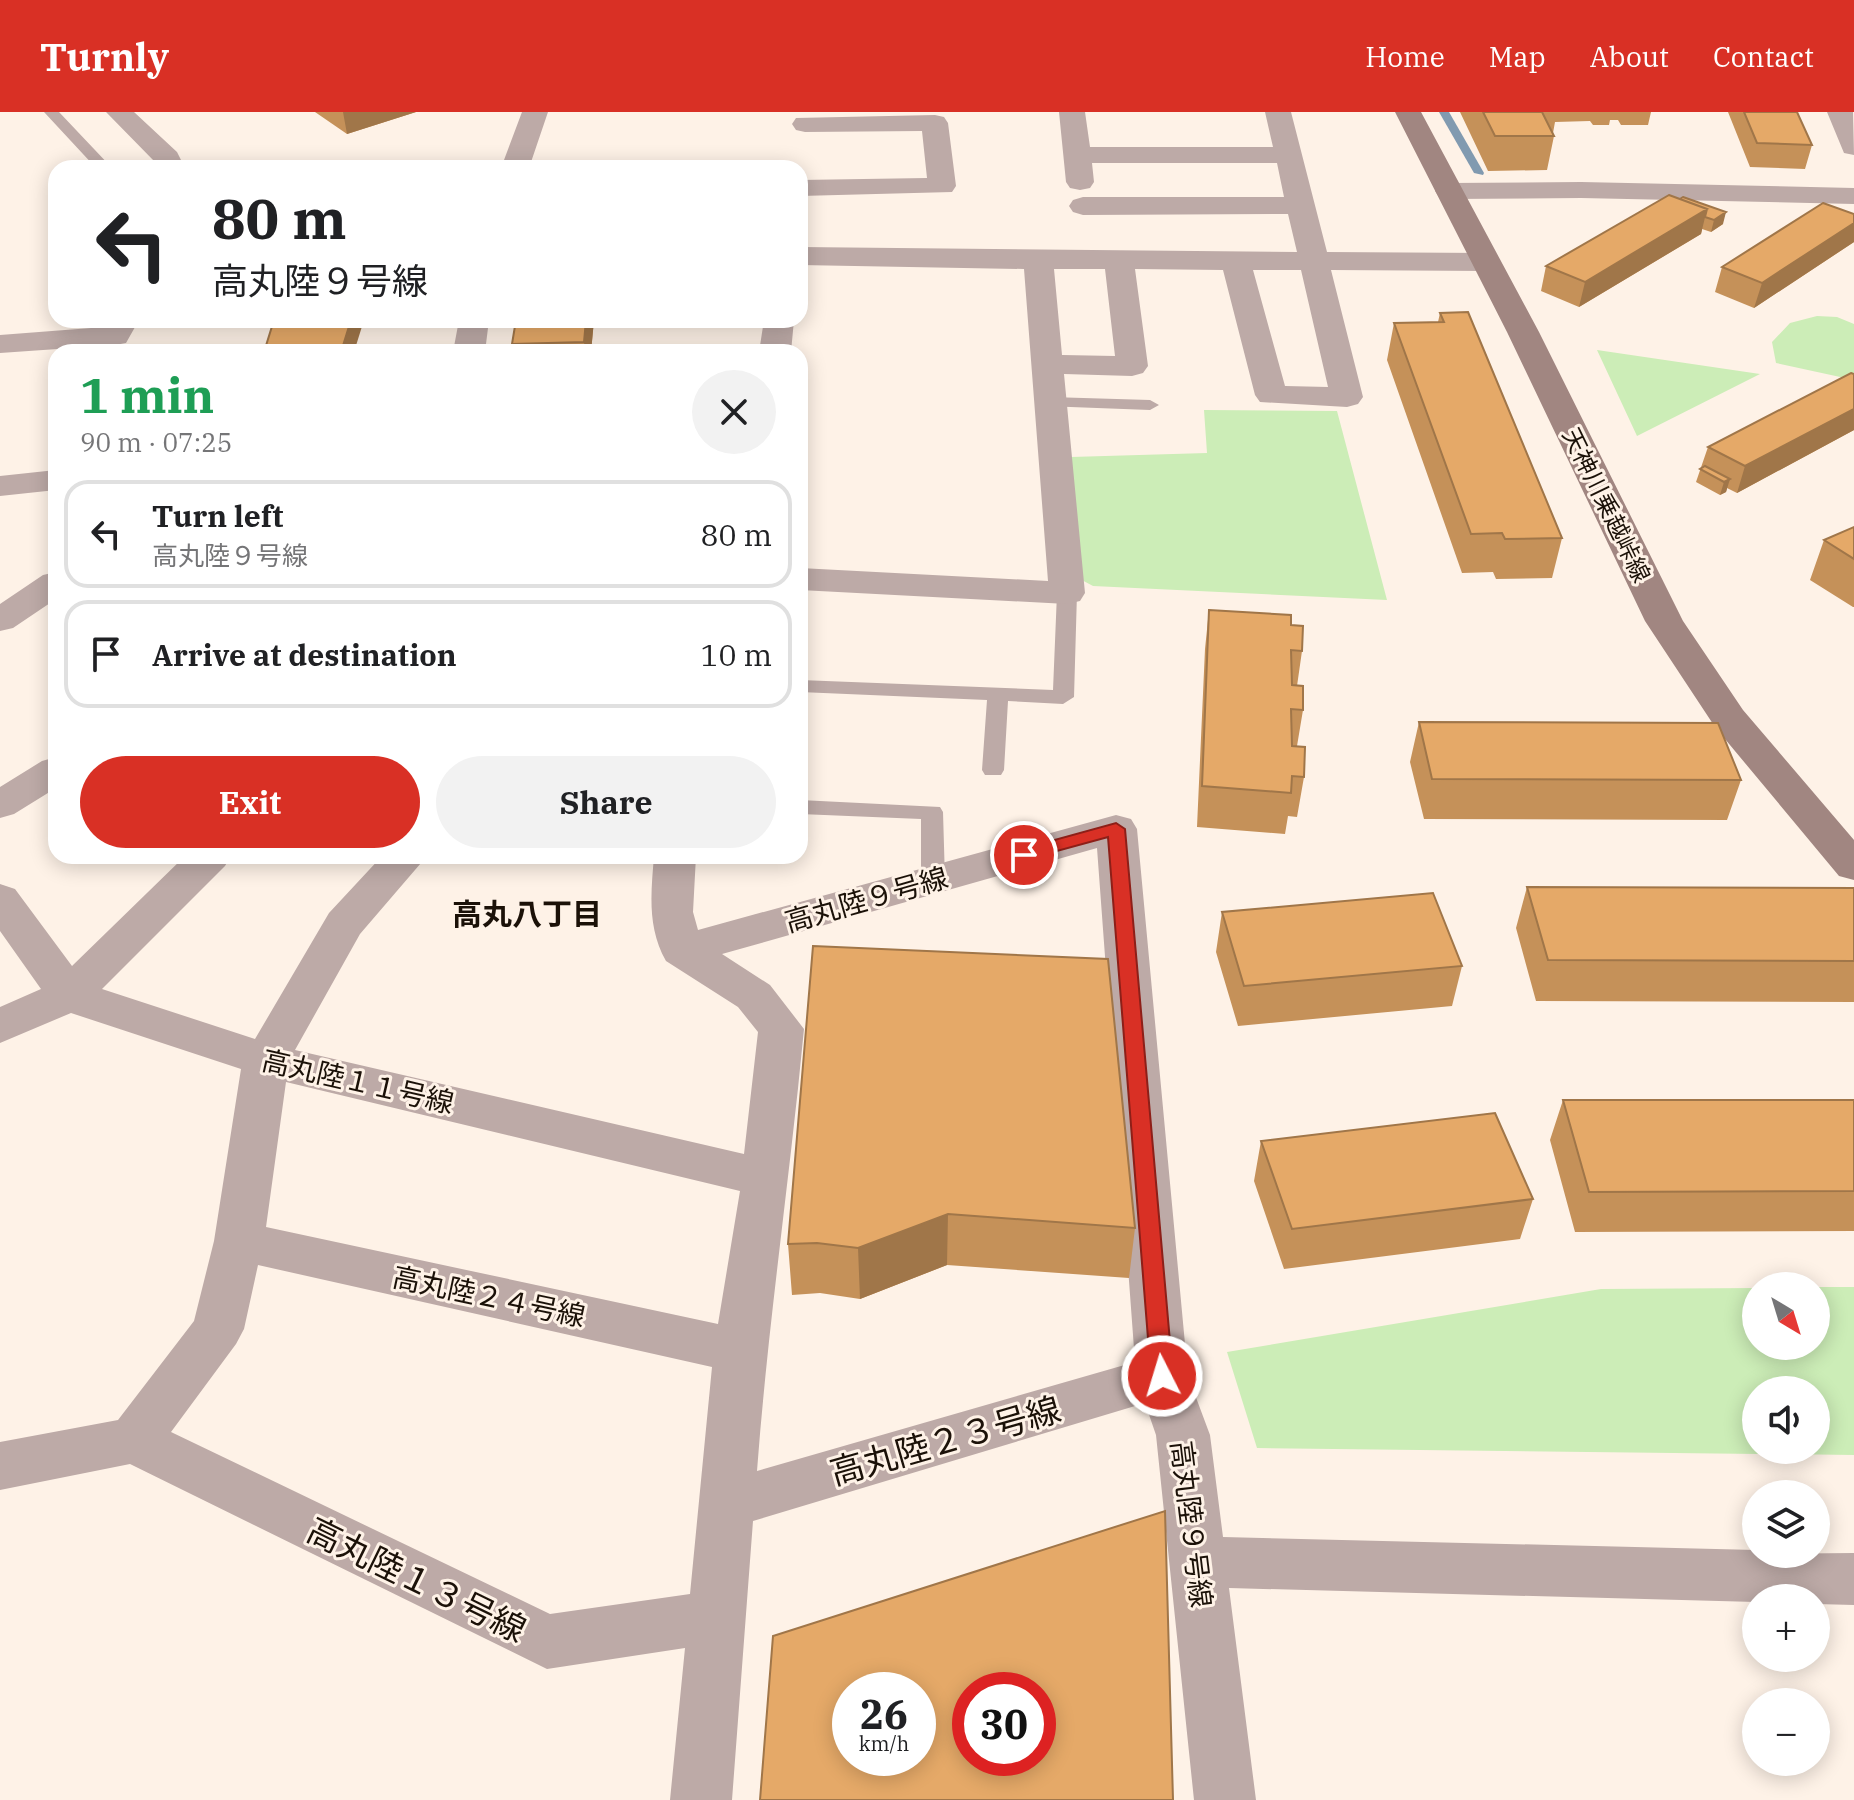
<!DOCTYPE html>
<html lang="en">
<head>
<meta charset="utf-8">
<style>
  body { margin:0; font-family:"IBM Plex Serif","Noto Sans JP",serif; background:#f2f2f2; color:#202124; height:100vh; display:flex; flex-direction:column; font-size:30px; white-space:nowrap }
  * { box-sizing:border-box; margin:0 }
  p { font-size:26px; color:#757577 }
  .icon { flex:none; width:44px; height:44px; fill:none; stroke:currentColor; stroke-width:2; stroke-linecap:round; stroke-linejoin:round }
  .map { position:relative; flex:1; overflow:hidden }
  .side { position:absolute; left:48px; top:232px; width:760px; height:520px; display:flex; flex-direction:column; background:#fff; border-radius:24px; box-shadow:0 4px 20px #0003 }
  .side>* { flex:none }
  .guide { position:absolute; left:48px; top:48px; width:760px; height:168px; border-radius:24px; box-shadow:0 4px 20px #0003; background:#fff; color:#202124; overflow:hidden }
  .needle { width:52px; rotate:142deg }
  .fabs { position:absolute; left:1742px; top:1160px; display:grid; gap:16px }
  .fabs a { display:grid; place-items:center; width:88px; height:88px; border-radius:50%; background:#fff; box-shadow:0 4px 20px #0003; font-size:40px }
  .speed { position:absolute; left:832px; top:1560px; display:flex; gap:16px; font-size:40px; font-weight:700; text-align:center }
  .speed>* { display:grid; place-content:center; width:104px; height:104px; border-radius:50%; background:#fff; box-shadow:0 4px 20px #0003; line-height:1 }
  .speed small { font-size:20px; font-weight:400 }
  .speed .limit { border:12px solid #d22; background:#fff; color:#111 }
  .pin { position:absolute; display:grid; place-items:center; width:68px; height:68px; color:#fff; margin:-34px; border:4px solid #fff; border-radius:50%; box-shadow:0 2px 8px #0007 }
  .me { position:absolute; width:88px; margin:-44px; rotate:355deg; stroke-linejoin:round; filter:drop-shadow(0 0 6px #0008) }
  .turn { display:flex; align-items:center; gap:28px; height:168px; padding:0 32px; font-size:36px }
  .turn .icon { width:104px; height:104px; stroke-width:2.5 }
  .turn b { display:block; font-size:56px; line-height:68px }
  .round { display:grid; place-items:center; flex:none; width:84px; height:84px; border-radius:42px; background:#f2f2f2 }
  .headline { display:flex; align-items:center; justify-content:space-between; height:136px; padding:0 32px }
  h1 { font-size:48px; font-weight:800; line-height:60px; color:#1e9e55 }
  .cta { display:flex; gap:16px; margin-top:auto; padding:16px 32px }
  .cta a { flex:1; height:92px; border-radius:48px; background:#d93025; color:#fff; font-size:32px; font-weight:800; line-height:92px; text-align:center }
  .cta a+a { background:#f2f2f2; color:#202124 }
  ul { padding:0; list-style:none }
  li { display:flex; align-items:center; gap:24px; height:108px; margin:0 16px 12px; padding:0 16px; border:4px solid #e0e0e0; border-radius:24px }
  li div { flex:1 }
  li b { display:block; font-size:30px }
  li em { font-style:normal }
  header { display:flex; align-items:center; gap:48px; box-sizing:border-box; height:112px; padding:0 40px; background:#d93025; color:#fff }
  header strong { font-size:38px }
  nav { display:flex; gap:44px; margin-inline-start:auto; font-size:28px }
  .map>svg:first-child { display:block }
  .green { fill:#ccedb7; fill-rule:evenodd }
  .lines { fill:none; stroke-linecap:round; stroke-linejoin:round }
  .stream { fill:#819ab0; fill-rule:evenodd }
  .lane { fill:#bdaaa7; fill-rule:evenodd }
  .street { fill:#bdaaa7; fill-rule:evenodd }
  .secondary { fill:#a18681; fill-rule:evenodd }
  .wall { fill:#c59159 }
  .shaded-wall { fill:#a07649 }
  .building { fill:#e5a968; stroke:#a07649; stroke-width:2; fill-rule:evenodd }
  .route { fill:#d93025; stroke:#8d1f18; stroke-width:2 }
  .labels { text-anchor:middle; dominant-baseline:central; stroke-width:6; stroke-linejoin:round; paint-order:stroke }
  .far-street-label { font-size:24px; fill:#1b1108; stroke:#fef2e7 }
  .street-label { font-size:28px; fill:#1b1108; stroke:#fef2e7 }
  .neighbourhood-label { font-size:30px; font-weight:bold; fill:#1b1108; stroke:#fef2e7 }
  .near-street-label { font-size:34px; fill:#1b1108; stroke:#fef2e7 }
</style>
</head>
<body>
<header>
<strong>Turnly</strong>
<nav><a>Home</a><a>Map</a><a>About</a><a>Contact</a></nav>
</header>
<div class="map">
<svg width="1854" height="1688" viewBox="0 0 1854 1688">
  <rect width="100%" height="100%" fill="#fef2e7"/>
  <path class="green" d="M1817,204l20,1 17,7v56l-78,-17 -4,-21 18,-19z
    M1597,238l163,24 -123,62z
    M1204,298l133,1 50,189 -294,-14 -15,-8 -7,-121 136,-4z
    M1816,1175h38v168l-597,-7 -30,-96 374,-63 155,-1v58h60zM1756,1278h60v60h-60z"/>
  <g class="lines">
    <path class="stream" d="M1439,0h10l35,61 -1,2 -9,-2z"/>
    <path class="lane" d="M44,0h15l53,56h-16z
      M1050,285l100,3 9,5 -9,5 -106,-4 -3,-4z
      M1067,475l10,6 -3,104 -11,7 -55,-3 -4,69 -3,5h-16l-3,-5 5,-70 -187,-8v-12l253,10 4,-97z
      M800,688l140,7 3,5 2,68 -4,6h-16l-4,-6v-61l-121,-5z"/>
    <path class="street" d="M106,0h28l43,40 8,16h-28l-3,-7z
      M522,0h26l-19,56h-28z
      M1059,0h26l5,35h183l-8,-35h26l36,140 159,1 10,3 5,6 -5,6 -10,3 -155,-1 32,127 -5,7 -11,3 -87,-5 -5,-7 -32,-125 -88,-1 13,97 -5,7 -11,3 -68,-2 21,219 -5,8 -13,3 -267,-14v-22l248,13 -24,-312 -224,-4v-18l497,5 -9,-38 -205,1 -10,-3 -4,-6 4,-6 10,-3h201l-7,-34h-185l2,19 -4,6 -10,2 -10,-2 -4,-6zM1054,157h51l10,87 -53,-1zM1253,158h48l27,117 -43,-1z
      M1827,0h26l1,43 -10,-2z
      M935,3l9,2 4,6 8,63 -4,6 -152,4v-16l127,-2 -5,-47 -117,1 -9,-2 -4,-6 4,-6z
      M1581,70l273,6v16l-273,-6 -132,1 -10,-2 -4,-6 4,-6 10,-2z
      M109,208h30l-13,23 -11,2 -115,8v-18l104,-8z
      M459,208h30l-4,32h-32z
      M764,208h30l-3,32h-32z
      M56,358v20l-56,6v-20z
      M56,460v27l-43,29 -13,3v-27l43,-29z
      M56,645v31l-42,26 -14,4v-31l42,-26z
      M1116,703l15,4 6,10 51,547 22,59 13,102 533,13v4l98,-1v52l-38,-1v-6h-60v4l-527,-14 27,212h-62l-38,-365 -11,-32 -392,118 -21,279h-62l15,-152 -138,21 -417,-205 -130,26v-48l118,-22 76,-99 20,-80 27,-172 -170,-56 -71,30v-36l41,-18 -41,-58v-47l15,5 57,77 113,-110h46l-6,10 -123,123 153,50 74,-126 53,-57h45l-67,78 -65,116 449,104 14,-122 -20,-25 -72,-46c-19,-34 -15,-68 -12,-105h42l-3,56 5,18zM1097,736l38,514 -378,109c11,-148 33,-294 47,-442l-34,-44 -48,-31zM286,970l454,109 -22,133 -452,-97zM258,1153l454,102 -22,227 -140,20 -379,-182 65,-88 8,-15z"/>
    <path class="secondary" d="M1395,0h26l118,220 144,289 60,89 111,130v40l-15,-4 -124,-149 -70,-106 -138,-289z"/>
  </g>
  <path class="wall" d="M315,0h101l-69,22z
    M1460,0h191l-3,13h-27l-3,-5h-8l-1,5h-16l-3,-4 -35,1 -2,11 1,3 -7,34 -59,1z
    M1728,0h69l15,33 -7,24 -55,-2z
    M1680,87l43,25 -12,8 -9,-3 -1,5 -122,73 -38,-16 5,-25z
    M1854,102v28l-100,66 -39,-16 7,-25z
    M1440,201l122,225 -10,40 -56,1 -3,-7 -31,1 -75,-213 7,-37 44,-1z
    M516,208h78l-3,32h-78l-1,-8z
    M1854,262v56l-117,63 -10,-5 -1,4 -6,3 -24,-13 12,-35z
    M1854,415v80h-1l-43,-27 14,-40z
    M1209,498l82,15 11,26 -5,35 6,24 -6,36 7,31 -7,40 -9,-1 -3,18 -88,-7 8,-178z
    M1419,610l322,58 -14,40 -303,-1 -14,-57z
    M1527,775l327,1v114l-318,-1 -20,-73z
    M1222,800l240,54 -10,40 -214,20 -22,-74z
    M813,834l322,282 -6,50 -182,-13 -87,34 -40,-6 -28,2 -4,-51z
    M1563,988h291v131l-279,1 -25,-92z
    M1261,1029l272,58 -13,40 -236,30 -30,-88z"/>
  <path class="shaded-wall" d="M343,0h73l-69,22z
    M1707,97l-6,25 -122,73 6,-25z
    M1726,100l-3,12 -12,8 3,-12z
    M1854,111v19l-100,66 8,-25z
    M351,208h13l-10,32h-13z
    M586,208h8l-3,32h-6l-1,-10z
    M1854,297v21l-117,63 8,-27z
    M1730,367l-4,13 -6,3 4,-13z
    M948,1102l-1,51 -87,34 -2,-51z"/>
  <path class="building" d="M1483,0h59l12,24h-59z
    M1744,0h53l15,33 -55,-2z
    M354,51l63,1 -1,4h-65z
    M1669,83l38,14 -122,73 -39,-16z
    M1683,85l43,15 -12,8 -9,-3 2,-8 -27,-10z
    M1823,91l31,11v9l-92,60 -40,-16z
    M1468,200l94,226 -57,1 -3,-6 -31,1 -77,-211 50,-1 -4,-9z
    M274,208h77l-10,32h-77z
    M516,208h70l-2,22 -72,2z
    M1851,261l3,1v35l-109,57 -37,-19z
    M1705,354l25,13 -6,3 -24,-13z
    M1854,415v32l-30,-19z
    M1209,498l82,5v10l12,1 -1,25 -11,-1 1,35 11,1v24l-12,-1 1,37 13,1 -1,30 -12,-1 -1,17 -89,-7z
    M1419,610l299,1 23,57 -309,-1z
    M1527,775l327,1v73l-306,-1z
    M1433,781l29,73 -218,20 -22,-74z
    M813,834l295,13 27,269 -187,-14 -90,34 -41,-5 -29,1z
    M1563,988h291v91l-265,1z
    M1495,1001l38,86 -241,30 -31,-88z
    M1165,1399l8,289h-413l13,-164zM850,1578h68v68h-68zM970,1578h68v68h-68z"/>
  <path class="route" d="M1116,711l9,6 48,547 -3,6 -8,3 -8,-3 -3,-6 -43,-539 -84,23 -8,-5 2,-5z"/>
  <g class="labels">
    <g class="far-street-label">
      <text transform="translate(1607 393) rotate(64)">天神川乗越峠線</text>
    </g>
    <g class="street-label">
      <text transform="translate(866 787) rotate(-16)">高丸陸９号線</text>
      <text transform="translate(358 969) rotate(13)">高丸陸１１号線</text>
      <text transform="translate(489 1184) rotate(12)">高丸陸２４号線</text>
      <text transform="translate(1192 1412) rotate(83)">高丸陸９号線</text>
    </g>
    <g class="neighbourhood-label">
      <text x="527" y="801">高丸八丁目</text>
    </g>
    <g class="near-street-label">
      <text transform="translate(945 1328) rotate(-16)">高丸陸２３号線</text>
      <text transform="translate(417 1467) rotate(26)">高丸陸１３号線</text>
    </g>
  </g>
</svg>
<div class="fabs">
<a><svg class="needle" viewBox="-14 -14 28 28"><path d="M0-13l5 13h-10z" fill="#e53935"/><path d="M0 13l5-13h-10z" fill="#757577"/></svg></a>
<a><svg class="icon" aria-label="sound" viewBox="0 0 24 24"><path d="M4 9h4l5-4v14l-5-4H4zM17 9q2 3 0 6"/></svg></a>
<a><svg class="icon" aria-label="layers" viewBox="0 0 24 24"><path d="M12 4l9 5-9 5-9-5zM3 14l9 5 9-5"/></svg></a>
<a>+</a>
<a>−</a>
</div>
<div class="speed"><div>26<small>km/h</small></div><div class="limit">30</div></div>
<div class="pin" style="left:1024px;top:743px;background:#d93025"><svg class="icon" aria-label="arrive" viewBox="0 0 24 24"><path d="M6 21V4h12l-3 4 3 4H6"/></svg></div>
<svg class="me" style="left:1162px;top:1264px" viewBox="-20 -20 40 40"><circle r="17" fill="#d93025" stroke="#fff" stroke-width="3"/><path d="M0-11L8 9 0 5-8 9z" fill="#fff"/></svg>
<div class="guide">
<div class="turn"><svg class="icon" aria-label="left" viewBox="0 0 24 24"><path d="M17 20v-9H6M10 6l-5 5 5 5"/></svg><div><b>80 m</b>高丸陸９号線</div></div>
</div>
<section class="side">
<div class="headline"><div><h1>1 min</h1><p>90 m · 07:25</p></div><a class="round"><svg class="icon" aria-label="close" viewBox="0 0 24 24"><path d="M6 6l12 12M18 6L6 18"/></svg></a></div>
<ul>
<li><svg class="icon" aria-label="left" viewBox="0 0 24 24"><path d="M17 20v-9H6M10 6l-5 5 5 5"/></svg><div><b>Turn left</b><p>高丸陸９号線</p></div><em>80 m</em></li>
<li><svg class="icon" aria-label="arrive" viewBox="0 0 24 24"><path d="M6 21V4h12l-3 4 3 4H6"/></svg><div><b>Arrive at destination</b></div><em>10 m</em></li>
</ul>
<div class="cta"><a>Exit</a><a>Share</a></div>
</section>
</div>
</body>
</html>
